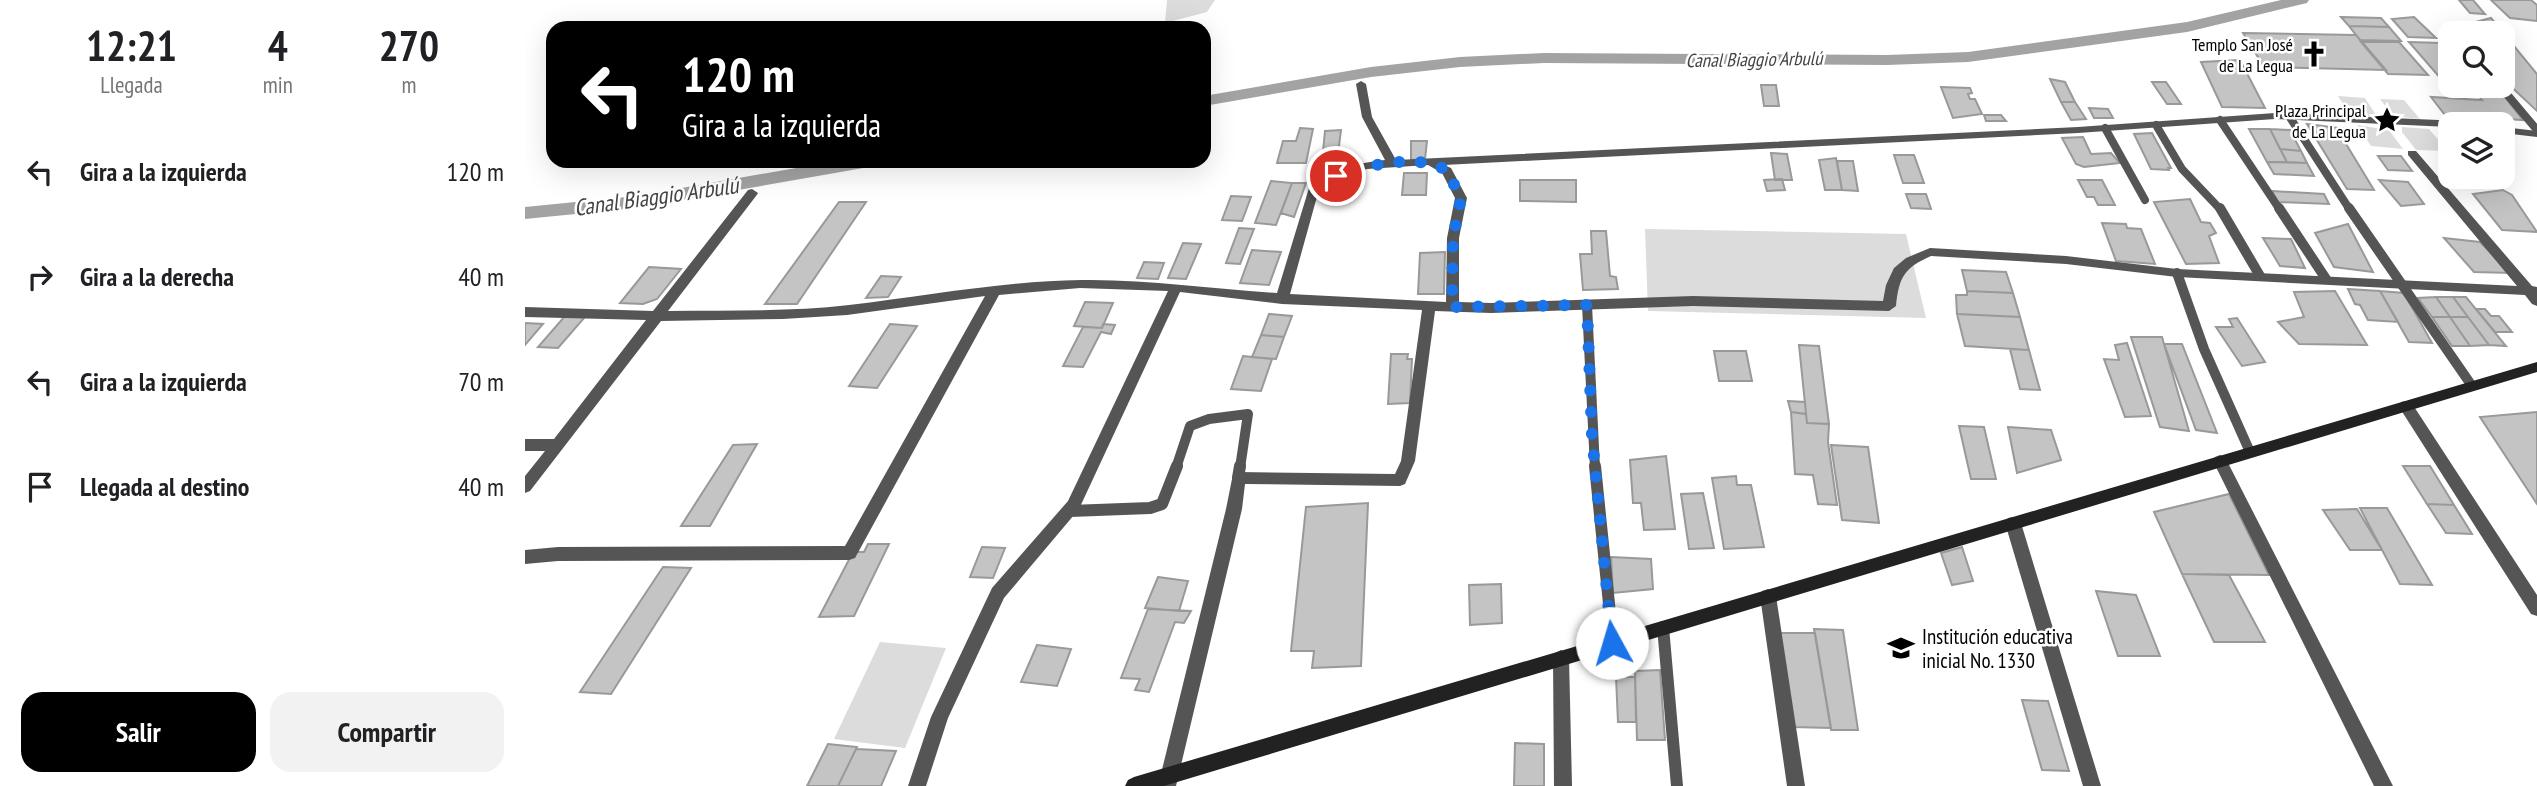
<!DOCTYPE html>
<html lang="es">
<head>
<meta charset="utf-8">
<style>
  body { margin:0; font-family:"PT Sans Narrow",sans-serif; background:#f2f2f2; color:#202124; height:100vh; display:flex; flex-direction:column; font-size:26px; white-space:nowrap }
  * { box-sizing:border-box; margin:0 }
  p { font-size:23px; color:#757577 }
  .icon { flex:none; width:38px; height:38px; fill:none; stroke:currentColor; stroke-width:2; stroke-linecap:round; stroke-linejoin:round }
  .map { position:relative; flex:1; overflow:hidden }
  .drawer { display:flex; flex-direction:column; background:#fff; width:525px }
  .drawer>* { flex:none }
  .top-card { position:absolute; left:21px; top:21px; width:665px; height:147px; border-radius:21px; box-shadow:0 7px 28px #0002; background:#000; color:#fff; overflow:hidden }
  .fabs { position:absolute; left:1913px; top:21px; display:grid; gap:14px }
  .fabs a { display:grid; place-items:center; width:77px; height:77px; border-radius:14px; background:#fff; box-shadow:0 7px 28px #0002; font-size:35px }
  .pin { position:absolute; display:grid; place-items:center; width:60px; height:60px; color:#fff; margin:-30px; border:4px solid #fff; border-radius:50%; box-shadow:0 2px 7px #0007 }
  .me { position:absolute; width:77px; margin:-38px; rotate:354deg; stroke-linejoin:round; filter:drop-shadow(0 0 5px #0008) }
  .turn { display:flex; align-items:center; gap:24px; height:147px; padding:0 21px; font-size:32px }
  .turn .icon { width:91px; height:91px; stroke-width:2.5 }
  .turn b { display:block; font-size:49px; line-height:60px }
  .eta { display:flex; justify-content:space-evenly; align-items:center; height:119px; text-align:center }
  .eta b { font-size:42px; font-weight:600; line-height:49px }
  .cta { display:flex; gap:14px; margin-top:auto; padding:14px 21px }
  .cta a { flex:1; height:80px; border-radius:21px; background:#000; color:#fff; font-size:28px; font-weight:600; line-height:80px; text-align:center }
  .cta a+a { background:#f2f2f2; color:#202124 }
  ul { padding:0; list-style:none }
  li { display:flex; align-items:center; gap:21px; height:105px; padding:0 21px }
  li div { flex:1 }
  li b { display:block; font-size:26px }
  li em { font-style:normal }
  main { display:flex; flex:1; min-height:0 }
  .map>svg:first-child { display:block }
  .green { fill:#dcdcdc }
  .lines { fill:none; stroke-linecap:round; stroke-linejoin:round }
  .canal { fill:#a3a3a3; fill-rule:evenodd }
  .building { fill:#c4c4c4; stroke:#999; stroke-width:2 }
  .lane-far2 { stroke:#555; stroke-width:8 }
  .lane-far1 { stroke:#555; stroke-width:10 }
  .lane { stroke:#555; stroke-width:12 }
  .street { fill:#555; fill-rule:evenodd }
  .secondary { fill:#222; fill-rule:evenodd }
  .route { stroke:#1a73e8; stroke-width:12; stroke-dasharray:0 21.6 }
  .labels { text-anchor:middle; dominant-baseline:central; stroke-width:5; stroke-linejoin:round; paint-order:stroke }
  .far-poi-label { font-size:18px; fill:#000; stroke:#fff; text-anchor:end }
  .far-water-label { font-size:19px; font-style:italic; fill:#444; stroke:#fff }
  .poi-label { font-size:21px; fill:#000; stroke:#fff; text-anchor:start }
  .water-label { font-size:23px; font-style:italic; fill:#444; stroke:#fff }
</style>
</head>
<body>
<main>
<section class="drawer">
<div class="eta">
<div><b>12:21</b><p>Llegada</p></div>
<div><b>4</b><p>min</p></div>
<div><b>270</b><p>m</p></div>
</div>
<ul>
<li><svg class="icon" aria-label="left" viewBox="0 0 24 24"><path d="M17 20v-9H6M10 6l-5 5 5 5"/></svg><div><b>Gira a la izquierda</b></div><em>120 m</em></li>
<li><svg class="icon" aria-label="right" viewBox="0 0 24 24"><path d="M7 20v-9h11M14 6l5 5-5 5"/></svg><div><b>Gira a la derecha</b></div><em>40 m</em></li>
<li><svg class="icon" aria-label="left" viewBox="0 0 24 24"><path d="M17 20v-9H6M10 6l-5 5 5 5"/></svg><div><b>Gira a la izquierda</b></div><em>70 m</em></li>
<li><svg class="icon" aria-label="arrive" viewBox="0 0 24 24"><path d="M6 21V4h12l-3 4 3 4H6"/></svg><div><b>Llegada al destino</b></div><em>40 m</em></li>
</ul>
<div class="cta"><a>Salir</a><a>Compartir</a></div>
</section>
<div class="map">
<svg width="2012" height="786" viewBox="0 0 2012 786">
  <rect width="100%" height="100%" fill="#fff"/>
  <path class="green" d="M642,0h48l-8,12 -42,11z
    M1813,96l27,2 11,17 -2,3 -23,-1z
    M1855,99l24,1 16,19 -27,-3z
    M1832,125l32,5 14,19 -32,-3z
    M1877,127l27,2 19,22 -32,-1 -14,-18z
    M1120,229l261,5 20,84 -278,-7z
    M355,642l66,6 -41,100 -71,-9z"/>
  <g class="lines">
    <path class="canal" d="M1756,0h28l-2,3 -120,29 -219,30 -81,3 -343,-2 -84,4 -89,10 -167,29v-10l167,-29 89,-10 84,-4 343,2 81,-3 219,-30z
      M311,161h42l-9,6 -233,41 -111,11v-12l111,-11z"/>
  </g>
  <path class="building" d="M1934,0h14l12,14 -15,-1z
    M1966,0h40l6,5v16l-27,-3z
    M1816,17l40,1 8,9 -40,-1z
    M1889,17l22,21 -28,-1 -16,-18z
    M1966,18l46,56v37l-34,-32v-46h-50l-4,-4z
    M1824,26l40,1 12,14 -41,-1z
    M1718,33l113,2 30,35 -122,-3z
    M1836,42h38l29,33 -40,-1z
    M1884,42l32,1 9,12v25h-8z
    M1715,60l25,48 -43,-1 -21,-45z
    M1525,79l15,3 10,20h-14z
    M1627,82h14l15,22h-14z
    M1236,85h15l3,21h-15z
    M1416,87l29,1 2,5 -4,1 2,5h5l7,15 -29,4z
    M1953,95l26,1 19,24 -78,-5 -14,-18 51,3z
    M1536,102h14l11,17 -15,1z
    M1564,108l19,1 5,9h-19z
    M1459,115h17l5,6h-20z
    M1782,124l40,5 -4,10 31,51 -27,-1z
    M775,128l13,1 -7,34h-29l6,-22h13z
    M1724,129h21l17,33h-20z
    M1745,129l20,1 11,21 -21,-2z
    M816,130l-4,32h-15l3,-31z
    M1627,133l19,35h-3l1,2 -18,-1 -17,-35z
    M1558,137l8,17 20,-1 9,10 -36,4 -8,-3 -14,-26z
    M886,141h16l-2,18 -14,1z
    M1755,149l21,2 6,12 -20,-1z
    M1246,153l16,1 5,26h-17z
    M1369,155h20l10,28h-21z
    M1853,156h23l11,15 -24,-1z
    M1311,158l6,32h-17l-6,-30z
    M1312,161h16l5,30 -16,-1z
    M1742,162l40,1 7,13 -40,-2z
    M879,173h23l-1,22h-24z
    M1257,179l3,11 -18,1 -3,-11z
    M995,180h56v22l-56,-1z
    M1553,180h24l13,25h-17l-4,-8h-7z
    M1854,180l29,2 16,22 -23,2z
    M746,181l21,2 -16,42 -21,-2z
    M767,183h14l-12,34 -13,-4z
    M1978,190l9,5 25,37 -35,-2 -29,-36z
    M1747,191l52,3 5,10 -51,-2z
    M1381,194h20l5,15 -20,-1z
    M706,196l20,1 -9,24 -20,-1z
    M1665,199l11,23 9,1 6,10 -7,3 10,27 -33,1 -32,-62z
    M314,202h27l-69,102h-32z
    M1577,223l24,1 1,4 14,1 14,35 -39,-3z
    M1823,224l25,48 -39,-5 -19,-34z
    M714,228l15,1 -14,35 -14,-1z
    M1066,231h15l4,45 6,1 2,12 -35,1 -3,-36h12z
    M1738,238l28,1 14,29 -25,-2z
    M1919,238l36,4 30,31 -36,-1z
    M658,243l18,1 -15,35 -18,-1z
    M727,250l29,2 -12,33 -29,-2z
    M920,252l-1,42h-26l2,-41z
    M619,262l20,1 -6,16 -21,-1z
    M124,267l32,2 -24,30 -14,5 -23,-1z
    M1437,270l44,2 7,21 -46,-2z
    M356,276l20,1 -13,20 -22,1z
    M1823,289l32,2 18,31 -30,-2 -8,-15 -5,-1z
    M1442,291l46,2 7,24 -63,-3 -1,-19h11z
    M1810,291l32,54 -68,-1 -21,-22 26,-5 -10,-25z
    M1855,291l24,2 28,50 -23,-1z
    M1911,297h17l15,20h-18z
    M1911,297l14,20h-18l-14,-19z
    M1928,297h13l40,49 -17,-1z
    M560,302l28,1 -11,25 -28,-2z
    M1951,309h9l6,7h8l13,16h-17z
    M744,314l23,2 -8,21 -23,-2z
    M1432,314l63,3 9,33 -64,-4z
    M40,316l20,1 -27,31 -20,-1z
    M1907,317h18l20,29h-18z
    M1925,317h18l21,28 -19,1z
    M1712,318l28,44 -23,4 -26,-39h17l-4,-8z
    M0,323l18,1 -18,21z
    M365,324l27,2 -40,62 -28,-2z
    M578,324l12,1 -4,9 -10,-2 -18,35 -20,-1 20,-39 19,1z
    M736,335l23,2 -8,22 -24,-2z
    M1606,337h31l27,94 -29,-4z
    M1602,343l24,73 -26,1 -21,-58 15,1 -4,-15z
    M1639,344h18l35,89 -21,-3z
    M1274,345l20,1 10,78 -22,-1z
    M1485,349l19,1 11,40 -20,-1z
    M1189,351h32l6,30h-33z
    M866,354h17l-1,5h5l-2,44 -22,1z
    M718,356l29,3 -11,32 -30,-2z
    M1263,401l17,1 1,12 -15,-2z
    M1266,412l15,2 1,9 22,1 -1,18 9,63 -19,-1 -5,-29 -18,-1z
    M2012,412v92l-57,-87z
    M1434,426l25,1 12,52h-25z
    M1483,427l43,3 10,30 -44,13z
    M232,444l-47,82h-29l52,-81z
    M1306,445l37,2 11,76 -37,-3z
    M1141,456l9,73 -31,1 -3,-27h-8l-3,-43z
    M1878,466h27l24,39 -27,-1z
    M1211,476l1,9h14l13,62 -40,2 -12,-71z
    M1178,493l11,55 -25,1 -8,-55z
    M1704,494l40,81 -87,-1 -28,-62z
    M843,503l-7,163 -49,2 2,-17h-23l15,-144z
    M1902,504l27,1 18,29 -26,-1z
    M1835,508h27l45,77 -32,-1z
    M1832,509l25,41h-32l-27,-40z
    M343,544h21l-35,72 -35,1 34,-65h11z
    M457,547l23,1 -12,30 -23,-1z
    M1437,547l11,34 -21,4 -11,-32z
    M1086,557l40,2 2,30 -40,4z
    M138,567l28,1 -80,126 -31,-2z
    M1657,574l47,1 36,67h-51z
    M633,577l30,4 -9,30 -34,-3z
    M976,584l1,39 -32,2 -1,-40z
    M1571,591l40,4 24,61h-42z
    M623,609l43,2 -7,12 -9,-1 -26,70 -14,-2 5,-11 -19,-1z
    M1289,629l29,1 15,100h-27z
    M1254,633h36l16,95 -39,-1z
    M512,645l34,4 -14,37 -36,-4z
    M1135,670l5,70h-28l-2,-69z
    M1091,677h19l1,45h-18z
    M1497,700l26,1 21,70 -27,-1z
    M990,743l29,1v42h-30z
    M303,744l29,3 -19,39h-31z
    M331,749l40,2 -15,35h-43z"/>
  <g class="lines">
    <path class="lane-far2" d="M1975,86l37,44
      M1764,116l61,94
      M1695,120l60,90
      M1631,125l26,44 39,41
      M1580,128l40,72"/>
    <path class="lane-far1" d="M1695,208l40,68
      M1754,208l47,71
      M1824,208l123,178
      M1652,273l27,76 46,103
      M1062,305l8,163
      M651,468l14,-42 19,-7 39,-5 -8,54"/>
    <path class="lane" d="M1070,466l18,177
      M713,478l2,-12
      M545,511l80,-3 12,-4 15,-38
      M1138,627l14,159"/>
    <path class="street" d="M836,81l5,3 6,33 24,43 682,-33 197,-14 187,8 6,3h-18v3l-175,-8 -197,14 -634,32 7,3 16,30 -8,40v64l32,1 202,-7 190,5 3,-16 8,-17 12,-10 24,-10 136,8 111,13 340,17 -109,-131v-4h8l116,135 5,1v19l-5,-2 -7,-9 -348,-18 -111,-13 -135,-8c-27,12 -32,21 -35,50l-7,5 -196,-5 -202,7 -56,-2 -20,150 -10,23 -5,2 -155,-2 -3,25 -66,277h-18l68,-277 7,-35 5,-2 157,2 6,-13 21,-151 -140,-6 -102,-12 -101,217 -75,89 -56,120 -22,68h-18l23,-69 61,-129 76,-87 100,-210 -88,-3 -81,7 -144,263 -6,2 -291,1 -33,3v-14l33,-3 287,-1 140,-250 -138,19 -64,4 -122,2 -131,170 -5,2v-17l20,-25h-20v-12h29l92,-119 -121,-3v-10l128,4 95,-121 4,-1 6,4 -2,3 -88,115c60,-1 121,1 181,-6 77,-9 154,-24 232,-25 66,-1 131,9 196,13l32,-105c24,-15 47,-26 76,-28l-23,-43 -6,-33zM903,165l14,8 13,25 -8,40 -1,64 -156,-8 28,-101 22,-14 27,-10z
      M1978,127l34,4v6l-34,-4z
      M1881,401l5,1 126,193v21l-6,-2 -130,-204 -2,-4 2,-4z
      M1695,455l5,2 168,329h-19l-161,-325 2,-4z
      M1488,517l5,1 3,5 80,263h-18l-78,-263 3,-5z
      M1243,589l6,2 2,5 29,190h-18l-27,-190 2,-5z
      M1036,650l6,3 2,5 3,128h-18l-1,-128 2,-5z"/>
    <path class="secondary" d="M2012,362v10l-1373,414h-39l3,-6 6,-3z"/>
  </g>
  <g class="lines">
    <path class="route" d="M811,176c28,-10 85,-24 111,-5l14,27 -8,40 -1,69 135,-2 5,131 20,207"/>
  </g>
  <defs>
    <g id="church-bare" transform="scale(2.1)"><path d="M-1.2-6h2.4v3.5h3.3v2.4h-3.3V6h-2.4V-.1h-3.3v-2.4h3.3Z" fill="#000" stroke="#fff" stroke-width="2.5" paint-order="stroke"/></g>
    <g id="sight-bare" transform="scale(2.1)"><path d="M0-6L1.8-2.2L6-1.7L2.9 1.2L3.7 5.4L0 3.3L-3.7 5.4L-2.9 1.2L-6-1.7L-1.8-2.2Z" fill="#000" stroke="#fff" stroke-width="2.5" paint-order="stroke"/></g>
    <g id="school-bare" transform="scale(2.1)"><path d="M0-5L7-2L0 1L-7-2ZM-4 1L0 2.5L4 1V4Q0 6-4 4Z" fill="#000" stroke="#fff" stroke-width="2.5" paint-order="stroke"/></g>
  </defs>
  <g fill-rule="evenodd">
    <use href="#church-bare" x="1789" y="54"/>
    <use href="#sight-bare" x="1862" y="120"/>
    <use href="#school-bare" x="1376" y="648"/>
  </g>
  <g class="labels">
    <g class="far-poi-label">
      <text x="1768" y="44">Templo San José<tspan x="1768" dy="21">de La Legua</tspan></text>
      <text x="1841" y="110">Plaza Principal<tspan x="1841" dy="21">de La Legua</tspan></text>
    </g>
    <g class="far-water-label">
      <text transform="translate(1229 59) rotate(-1)">Canal Biaggio Arbulú</text>
    </g>
    <g class="poi-label">
      <text x="1397" y="636">Institución educativa<tspan x="1397" dy="24">inicial No. 1330</tspan></text>
    </g>
    <g class="water-label">
      <text transform="translate(131 196) rotate(-8)">Canal Biaggio Arbulú</text>
    </g>
  </g>
</svg>
<div class="fabs">
<a><svg class="icon" aria-label="search" viewBox="0 0 24 24"><circle cx="10" cy="10" r="6"/><path d="M15 15l6 6"/></svg></a>
<a><svg class="icon" aria-label="layers" viewBox="0 0 24 24"><path d="M12 4l9 5-9 5-9-5zM3 14l9 5 9-5"/></svg></a>
</div>
<div class="pin" style="left:811px;top:176px;background:#d93025"><svg class="icon" aria-label="arrive" viewBox="0 0 24 24"><path d="M6 21V4h12l-3 4 3 4H6"/></svg></div>
<svg class="me" style="left:1087px;top:643px" viewBox="-20 -20 40 40"><circle r="19" fill="#fff"/><path d="M0-13L10 11 0 6-10 11z" fill="#1a73e8"/></svg>
<div class="top-card">
<div class="turn"><svg class="icon" aria-label="left" viewBox="0 0 24 24"><path d="M17 20v-9H6M10 6l-5 5 5 5"/></svg><div><b>120 m</b>Gira a la izquierda</div></div>
</div>
</div>
</main>
</body>
</html>
